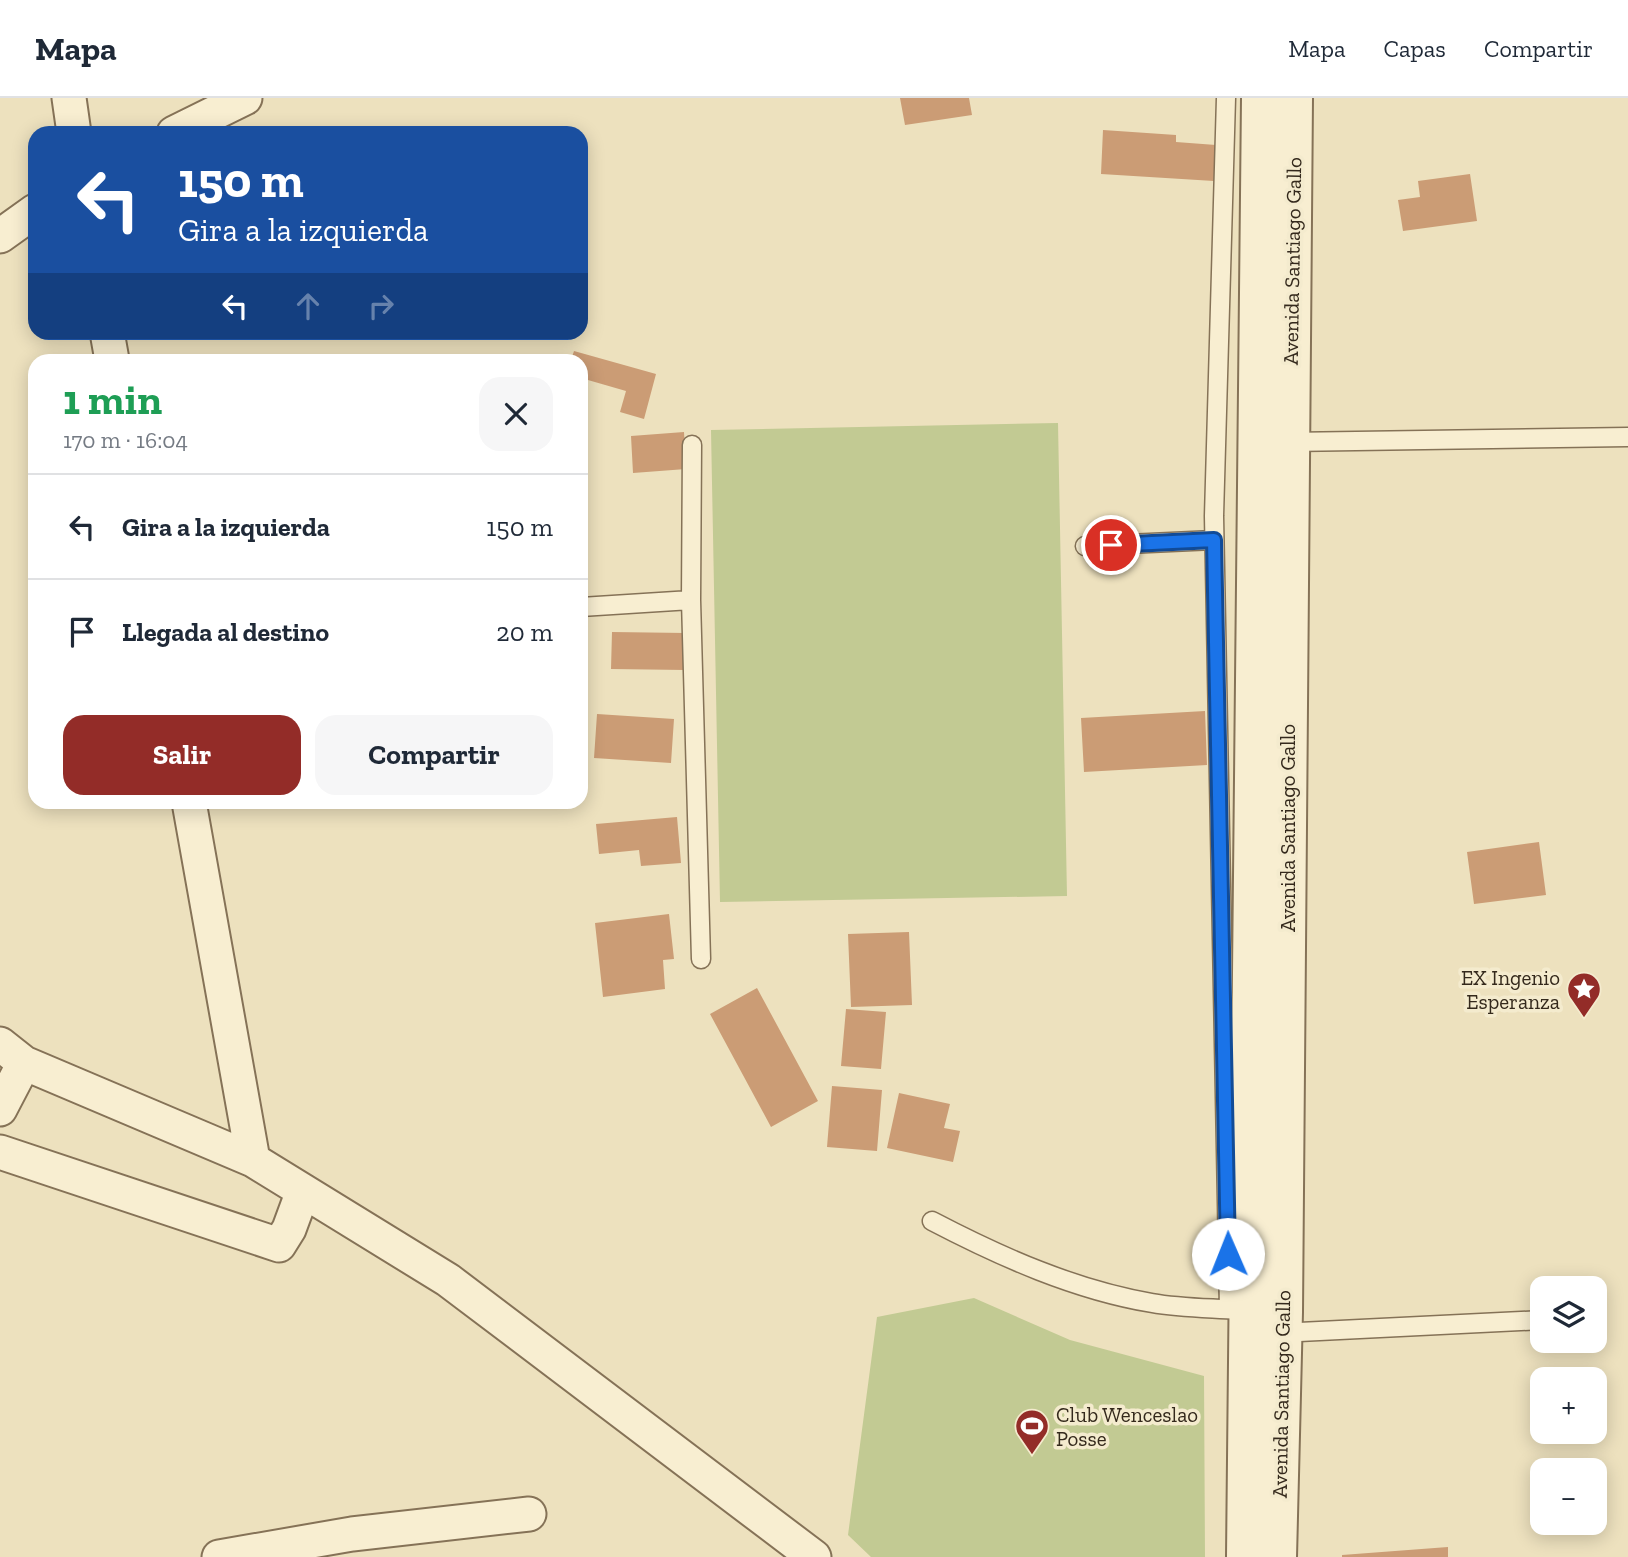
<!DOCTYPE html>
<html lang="es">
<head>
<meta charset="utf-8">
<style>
  body { margin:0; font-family:"Zilla Slab",serif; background:#f6f6f7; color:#1f2937; height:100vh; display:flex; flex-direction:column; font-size:26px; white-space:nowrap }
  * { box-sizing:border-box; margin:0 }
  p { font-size:23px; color:#747a83 }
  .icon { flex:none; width:38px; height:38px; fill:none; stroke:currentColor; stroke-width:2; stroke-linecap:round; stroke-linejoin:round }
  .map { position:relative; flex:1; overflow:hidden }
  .details { position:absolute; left:28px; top:256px; width:560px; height:455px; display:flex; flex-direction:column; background:#fff; border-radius:21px; box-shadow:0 4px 18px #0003 }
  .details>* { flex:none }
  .top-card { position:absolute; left:28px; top:28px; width:560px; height:214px; border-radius:21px; box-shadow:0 4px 18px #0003; background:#1a4fa0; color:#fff; overflow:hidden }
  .buttons { position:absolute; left:1530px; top:1178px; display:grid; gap:14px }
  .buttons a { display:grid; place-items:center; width:77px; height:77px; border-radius:14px; background:#fff; box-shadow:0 4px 18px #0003; font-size:35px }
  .pin { position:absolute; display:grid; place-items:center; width:60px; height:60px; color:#fff; margin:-30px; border:4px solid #fff; border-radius:50%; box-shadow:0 2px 7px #0007 }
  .me { position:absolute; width:77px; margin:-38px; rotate:359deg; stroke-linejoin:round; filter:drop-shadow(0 0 5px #0008) }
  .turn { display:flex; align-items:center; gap:24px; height:147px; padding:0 35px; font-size:32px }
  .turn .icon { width:91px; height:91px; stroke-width:2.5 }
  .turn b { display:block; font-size:49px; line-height:60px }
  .lanes { display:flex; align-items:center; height:66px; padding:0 35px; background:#0003; justify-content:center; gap:35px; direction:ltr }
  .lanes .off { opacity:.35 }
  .round { display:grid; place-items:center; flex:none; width:74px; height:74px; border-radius:21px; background:#f6f6f7 }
  .summary { display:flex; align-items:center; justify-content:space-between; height:119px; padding:0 35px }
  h1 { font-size:42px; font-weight:700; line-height:52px; color:#1e9e55 }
  .action { display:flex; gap:14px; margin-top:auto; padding:14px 35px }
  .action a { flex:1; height:80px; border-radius:21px; background:#932c28; color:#fff; font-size:28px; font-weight:700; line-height:80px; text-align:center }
  .action a+a { background:#f6f6f7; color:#1f2937 }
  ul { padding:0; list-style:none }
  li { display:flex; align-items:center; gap:21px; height:105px; padding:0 35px; border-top:2px solid #e0e1e3 }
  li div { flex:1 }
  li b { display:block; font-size:26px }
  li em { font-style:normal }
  header { display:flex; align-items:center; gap:42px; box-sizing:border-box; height:98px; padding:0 35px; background:#fff; border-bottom:2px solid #e0e1e3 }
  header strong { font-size:33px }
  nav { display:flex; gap:38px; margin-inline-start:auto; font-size:24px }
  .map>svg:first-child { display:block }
  .green { fill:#c2ca93 }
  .building { fill:#cb9c75 }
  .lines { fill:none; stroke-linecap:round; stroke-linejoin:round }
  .service-casing { stroke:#857257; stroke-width:21 }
  .minor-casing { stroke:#857257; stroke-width:37 }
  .tertiary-casing { stroke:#857257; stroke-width:42 }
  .service { stroke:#f8eed1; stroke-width:18 }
  .minor { stroke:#f8eed1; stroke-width:33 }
  .tertiary { stroke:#f8eed1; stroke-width:38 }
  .route-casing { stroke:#114b97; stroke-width:18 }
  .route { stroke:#1a73e8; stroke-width:12 }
  .labels { text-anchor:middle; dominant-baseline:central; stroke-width:7; stroke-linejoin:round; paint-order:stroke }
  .street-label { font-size:21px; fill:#34291c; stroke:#f4ebce }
  .poi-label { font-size:21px; fill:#34291c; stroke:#f4ebce; text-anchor:end }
</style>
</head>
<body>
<header>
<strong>Mapa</strong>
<nav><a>Mapa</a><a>Capas</a><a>Compartir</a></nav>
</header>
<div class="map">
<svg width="1628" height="1459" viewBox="0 0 1628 1459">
  <rect width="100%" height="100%" fill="#ede1be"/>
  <path class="green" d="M1058,325l9,473 -347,6 -9,-472z
    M974,1200l96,42 134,36 1,181h-334l-23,-22 29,-218z"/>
  <path class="building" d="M900,0h69l3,17 -67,10z
    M1103,32l73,5v7l40,3 -2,36 -113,-7z
    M1470,76l7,47 -74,10 -5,-31 22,-3 -2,-16z
    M574,253l82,23 -12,45 -24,-7 6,-21 -45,-13v-18h-10z
    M684,334l2,37 -53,4 -2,-37z
    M612,534l74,1 -1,37 -74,-1z
    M1205,613l2,54 -123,7 -3,-54z
    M597,616l77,5 -3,44 -77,-5z
    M677,719l4,46 -40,3 -2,-16 -40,4 -3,-30z
    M1539,744l7,53 -72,9 -7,-52z
    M669,816l5,45 -11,1 2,29 -62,8 -8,-74z
    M909,834l3,73 -61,2 -3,-73z
    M757,890l61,113 -47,26 -61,-113z
    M846,911l40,3 -5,57 -40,-3z
    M832,988l50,4 -5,61 -50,-4z
    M899,995l51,11 -6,24 16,3 -7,31 -66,-14z
    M1448,1449v10h-106v-2z"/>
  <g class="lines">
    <g class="service-casing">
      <path id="service" d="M1226,0l-12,418 15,793
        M1288,344l340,-5
        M692,347l-1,155 10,359
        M1085,448l129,-6
        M581,509l110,-7
        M932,1123c69,36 143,69 220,82 28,5 57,5 85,7
        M1279,1235l263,-13"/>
    </g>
    <g class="minor-casing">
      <path id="minor" d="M69,0l5,35
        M174,35l71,-35
        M0,138l35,-25
        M107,234l5,28
        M189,704l64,358
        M0,946l24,19 229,97 195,120 366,277
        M0,1011l24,-46
        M0,1054l279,93 10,-16 14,-38
        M219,1459l133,-23 177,-20"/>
    </g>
    <g class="tertiary-casing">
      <path id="tertiary" d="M1246,1459l15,-1459
        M1277,1459l6,-245 10,-1214"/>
    </g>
    <use href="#service" class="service"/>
    <use href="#minor" class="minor"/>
    <use href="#tertiary" class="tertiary"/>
  </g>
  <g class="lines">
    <g class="route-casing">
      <path id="route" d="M1111,447l103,-5 14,714"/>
    </g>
    <use href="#route" class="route"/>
  </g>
  <defs>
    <g id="sight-pin" transform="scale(1.75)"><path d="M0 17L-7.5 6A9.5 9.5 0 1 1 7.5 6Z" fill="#932c28" stroke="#f4ebce"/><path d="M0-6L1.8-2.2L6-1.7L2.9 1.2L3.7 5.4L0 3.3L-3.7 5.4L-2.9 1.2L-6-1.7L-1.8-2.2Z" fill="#fff"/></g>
    <g id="stadium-pin" transform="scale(1.75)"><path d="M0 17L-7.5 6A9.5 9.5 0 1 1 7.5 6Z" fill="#932c28" stroke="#f4ebce"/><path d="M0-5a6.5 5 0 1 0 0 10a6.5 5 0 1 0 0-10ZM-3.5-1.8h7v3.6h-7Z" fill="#fff"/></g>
  </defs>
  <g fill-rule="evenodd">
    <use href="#sight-pin" x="1584" y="891"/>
    <use href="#stadium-pin" x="1032" y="1328"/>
  </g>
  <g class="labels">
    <g class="street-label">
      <text transform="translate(1292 163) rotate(-89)">Avenida Santiago Gallo</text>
      <text transform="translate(1287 730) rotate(-90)">Avenida Santiago Gallo</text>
      <text transform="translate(1281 1296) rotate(-89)">Avenida Santiago Gallo</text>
    </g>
    <g class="poi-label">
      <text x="1560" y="879">EX Ingenio<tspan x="1560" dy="24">Esperanza</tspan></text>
      <text x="1056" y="1316" text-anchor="start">Club Wenceslao<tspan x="1056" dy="24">Posse</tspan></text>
    </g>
  </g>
</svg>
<div class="buttons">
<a><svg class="icon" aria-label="layers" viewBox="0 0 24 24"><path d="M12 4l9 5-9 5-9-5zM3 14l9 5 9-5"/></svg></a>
<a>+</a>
<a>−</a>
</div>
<div class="pin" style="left:1111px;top:447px;background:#d93025"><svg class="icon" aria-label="arrive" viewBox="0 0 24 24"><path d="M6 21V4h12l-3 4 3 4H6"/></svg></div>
<svg class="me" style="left:1228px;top:1156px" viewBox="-20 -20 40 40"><circle r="19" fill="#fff"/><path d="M0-13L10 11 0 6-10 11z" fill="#1a73e8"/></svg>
<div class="top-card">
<div class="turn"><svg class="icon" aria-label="left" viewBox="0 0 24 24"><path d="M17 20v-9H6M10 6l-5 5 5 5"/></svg><div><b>150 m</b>Gira a la izquierda</div></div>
<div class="lanes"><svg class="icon" aria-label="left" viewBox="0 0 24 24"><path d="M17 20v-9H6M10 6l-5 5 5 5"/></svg><svg class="icon off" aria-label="ahead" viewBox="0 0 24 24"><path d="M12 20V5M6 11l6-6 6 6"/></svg><svg class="icon off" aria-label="right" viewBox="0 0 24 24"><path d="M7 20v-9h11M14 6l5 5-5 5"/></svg></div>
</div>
<section class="details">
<div class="summary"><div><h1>1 min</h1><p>170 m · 16:04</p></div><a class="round"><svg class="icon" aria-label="close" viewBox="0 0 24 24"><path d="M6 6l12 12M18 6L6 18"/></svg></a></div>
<ul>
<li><svg class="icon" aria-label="left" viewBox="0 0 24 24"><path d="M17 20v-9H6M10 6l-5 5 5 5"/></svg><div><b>Gira a la izquierda</b></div><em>150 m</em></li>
<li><svg class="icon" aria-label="arrive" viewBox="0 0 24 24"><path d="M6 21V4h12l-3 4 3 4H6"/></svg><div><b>Llegada al destino</b></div><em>20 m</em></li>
</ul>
<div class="action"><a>Salir</a><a>Compartir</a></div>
</section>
</div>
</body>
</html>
